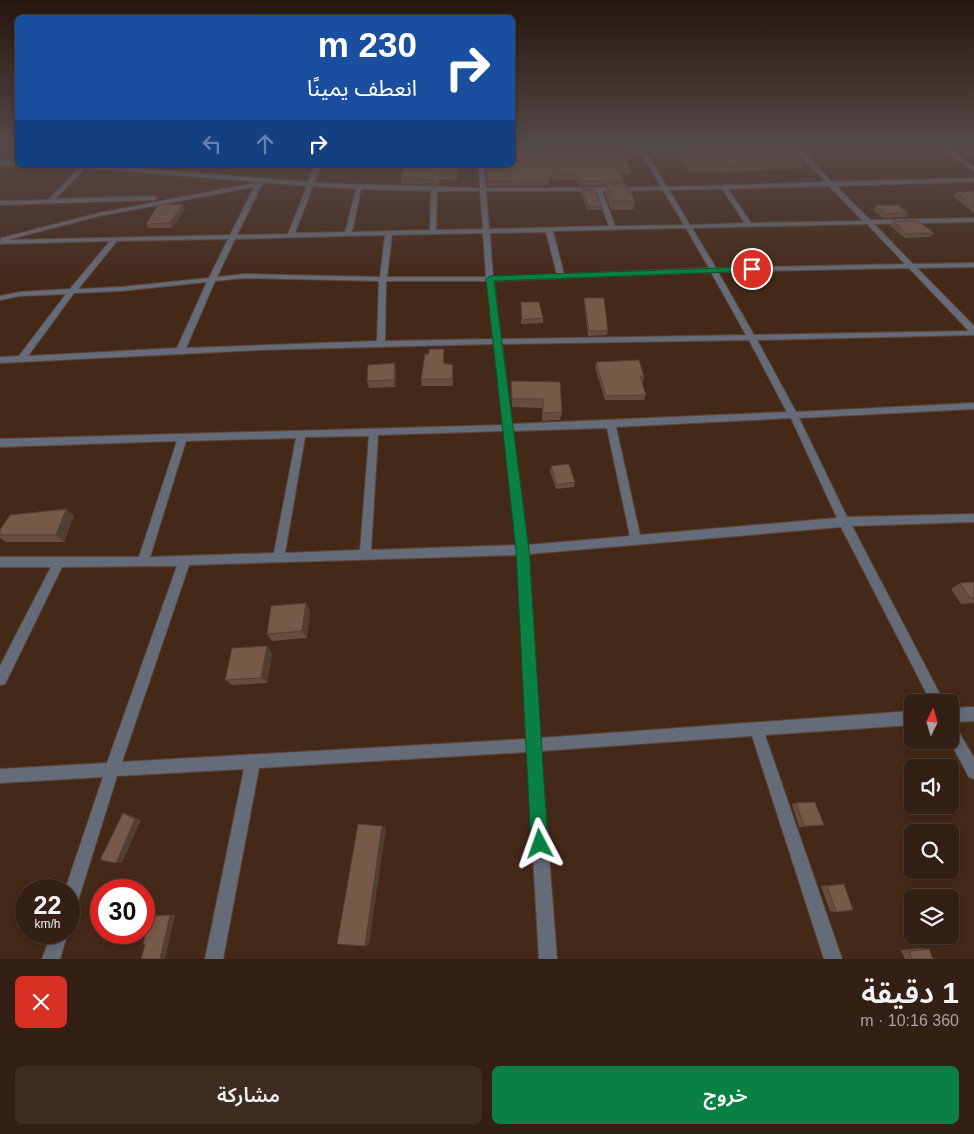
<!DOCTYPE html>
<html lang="ar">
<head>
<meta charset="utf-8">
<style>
  body { margin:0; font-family:Arial,"Noto Sans Arabic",sans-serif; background:#3e2c21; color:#f1f3f6; direction:rtl; height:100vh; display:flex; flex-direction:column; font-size:19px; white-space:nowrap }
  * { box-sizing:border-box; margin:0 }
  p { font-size:16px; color:#a9a2a0 }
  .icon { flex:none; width:28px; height:28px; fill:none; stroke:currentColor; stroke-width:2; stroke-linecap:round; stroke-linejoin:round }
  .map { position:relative; height:959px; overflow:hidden; direction:ltr }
  .details { display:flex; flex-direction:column; background:#331f13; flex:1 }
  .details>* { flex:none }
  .top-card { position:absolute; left:15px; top:15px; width:500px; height:152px; border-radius:8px; box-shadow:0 2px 8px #0003,0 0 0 1px #4e3d33; direction:rtl; background:#1a4fa0; color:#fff; overflow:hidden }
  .needle { width:32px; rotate:5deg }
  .fabs { position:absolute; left:904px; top:694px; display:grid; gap:10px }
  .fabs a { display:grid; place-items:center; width:55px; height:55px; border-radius:8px; background:#331f13; box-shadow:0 2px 8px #0003,0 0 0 1px #4e3d33; font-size:25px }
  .speed { position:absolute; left:15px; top:879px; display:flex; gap:10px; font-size:25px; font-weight:700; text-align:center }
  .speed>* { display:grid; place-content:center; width:65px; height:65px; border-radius:50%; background:#331f13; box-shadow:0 2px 8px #0003,0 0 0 1px #4e3d33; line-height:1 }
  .speed small { font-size:12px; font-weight:400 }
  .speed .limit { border:8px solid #d22; background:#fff; color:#111 }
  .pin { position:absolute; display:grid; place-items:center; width:42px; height:42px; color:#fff; margin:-21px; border:2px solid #fff; border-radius:50%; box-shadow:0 1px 5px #0007 }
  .me { position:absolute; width:55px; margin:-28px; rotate:356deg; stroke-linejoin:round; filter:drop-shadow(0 0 4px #0008) }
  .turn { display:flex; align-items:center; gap:18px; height:105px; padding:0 15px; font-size:22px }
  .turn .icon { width:65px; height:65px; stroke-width:2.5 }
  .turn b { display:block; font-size:35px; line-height:42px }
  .lanes { display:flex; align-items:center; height:48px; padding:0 15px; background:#0003; justify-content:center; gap:25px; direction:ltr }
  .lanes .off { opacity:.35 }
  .round { display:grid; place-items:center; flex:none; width:52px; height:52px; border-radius:8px; background:#3e2c21 }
  .headline { display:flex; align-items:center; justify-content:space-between; height:85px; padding:0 15px }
  h1 { font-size:30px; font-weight:600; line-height:38px }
  .cta { display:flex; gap:10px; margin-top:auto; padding:10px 15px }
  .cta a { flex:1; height:58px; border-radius:8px; background:#0b8043; color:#fff; font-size:20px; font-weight:600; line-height:58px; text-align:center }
  .cta a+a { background:#3e2c21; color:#f1f3f6 }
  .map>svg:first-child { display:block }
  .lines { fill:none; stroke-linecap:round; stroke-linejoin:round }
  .street-casing { stroke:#5f4536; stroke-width:2 }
  .street { fill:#656c79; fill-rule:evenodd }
  .wall { fill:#664d3d }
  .shaded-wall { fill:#533e32 }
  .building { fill:#775947; stroke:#533e32 }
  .route { fill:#0b8043; stroke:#07532c }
</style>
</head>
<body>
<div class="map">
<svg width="974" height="959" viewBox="0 0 974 959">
  <rect width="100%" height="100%" fill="#442919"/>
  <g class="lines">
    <g class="street-casing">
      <path id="street" d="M638,146h4l2,3 49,-1 -2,3 -45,1 21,35 159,-5 -33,-34 -15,1 -3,-2 2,-1h62l-2,2h-38l33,34 142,-4v4l-138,4 34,34 104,-2v4l-100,2 39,40 61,-1v4l-57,1 57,58v9l-217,5 39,72 178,-9v6l-175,9 48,99 127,-3v8l-122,4 92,176h-13l-90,-175 -312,27 11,184 372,-27v14l-147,10 77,224h-18l-72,-223 -211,15 16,208h-18l-12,-207 -268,16 -36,191h-18l39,-190 -127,7 -40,128 -2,6 -6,2v-22h-4l38,-113 -103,6v-14l107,-6 70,-197 -115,1 -57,117 -5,1v-19l51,-99h-51v-10h139l38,-116 -177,6v-8l503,-14 -9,-81 -235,6 -259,13v-6l19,-1 47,-62 -46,2 -20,4v-4l20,-4 50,-3 40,-48 -110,3 1,-6 98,-25 161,-31 3,2 -2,2 -24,49 51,-1 19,-48 -222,-18 -30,31 99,-3 3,2 -3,2 -154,5v-4l48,-1 31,-32 -18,-1 -3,-2h40l210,17 7,-17h6l-7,18 166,5 -2,-23h6l2,23 175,-1 -20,-35 -30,1 -3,-2 3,-2h28zM313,186l43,3 -11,43 -50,1zM829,186l34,35 -112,2 -23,-34zM254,187l-24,48 -223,5 92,-24zM361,189l70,2 -1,39 -78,2zM722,189l23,34 -55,2 -21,-35zM663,190l21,35 -69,1 -13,-35zM437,191h43l3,38 -47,1zM486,191h110l13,35 -120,3zM867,224l38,40 -189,4 -24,-40zM686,228l23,40 -145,6 -11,-43zM546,232l11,42 -64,3 -3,-44zM483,233l3,44h-99l5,-42zM385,235l-5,42 -135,-3 -28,3 18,-38zM228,239l-19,39 -88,9 -43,2 39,-48zM909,268l60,63 -215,4 -36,-63zM711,272l35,63 -245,4 -7,-58zM245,278l134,3 -2,60 -191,7 29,-67zM386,281h101l6,58 -108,2zM207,282l-30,66 -149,8 46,-63 47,-2zM749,340l38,72 -275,12 -10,-80zM791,418l46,100 -197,17 -24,-108zM607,428l23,108 -102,9 -15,-114zM504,431l13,114 -146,5 7,-115zM369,436l-9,114 -75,3 20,-116zM296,438l-22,115 -124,4 36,-116zM518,555l8,184 -404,23 67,-197z
        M938,146h6l30,21v4z
        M0,161h18v4h-18z
        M974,707v14l-21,1 21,36v21l-5,-2 -20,-37 1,-32z
        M52,932h16l-8,27h-18z"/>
    </g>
    <use href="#street" class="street"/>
  </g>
  <path class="wall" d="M512,146h59v1l-59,2z
    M674,146h58l-58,1z
    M956,146h18v11z
    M679,148l125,15 -2,6 -67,2 -1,2 -43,-1 -1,-2h-3l-9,-17z
    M403,165h58l-4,14h-17l-1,6 -38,-1v-6z
    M486,165h26l119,5 -1,4h-9l3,7 -1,3 12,17 -2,9h-22l-6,-17 1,-8 -27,1 -2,-6 -28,-1v6l-61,1z
    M582,189l20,17 -1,4h-14l-6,-17z
    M974,191v22h-1l-20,-17 3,-4z
    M876,205l32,8 -2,4 -24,1 -9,-8z
    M185,209l-13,19h-24l-2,-4z
    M893,221l41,12 -3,4 -26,1 -15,-12z
    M584,298l24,33 -1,4 -19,1 -4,-34z
    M521,302l22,16v5l-22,1z
    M444,355v8l9,2v21h-31l-1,-7z
    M596,362l48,14 -1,5h-2l5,14 -2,5h-39l-10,-33z
    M396,371l-1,16 -26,1 -2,-7z
    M511,381l49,1 2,30 -2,8 -18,1v-13l-30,-1z
    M551,466l24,16 -1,5 -18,2 -6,-18z
    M74,516l-10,26h-58l-6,-4v-8z
    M974,582v21l-13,1 -10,-15 9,-6z
    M306,603l4,7 -3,28 -35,3 -5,-7z
    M272,653l-5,30 -35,2 -7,-5z
    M796,803l28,22 -6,1 -19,1 -7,-23z
    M838,884h6l-8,28 -6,-1 -9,-25z
    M921,948l8,1 4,10h-28l-4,-9z"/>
  <path class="shaded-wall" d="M459,165h2l-4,14v-5z
    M183,204l2,5 -13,19 -2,-5z
    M395,363l1,8 -1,16 -1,-7z
    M66,509l8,7 -10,26 -8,-7z
    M306,603l4,7 -3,28 -5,-7z
    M267,646l5,7 -5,30 -6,-5z
    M123,813l5,1 13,6 -19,43h-6z
    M382,826l4,2 -17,117 -4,1z
    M170,915h5l-10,44h-5z"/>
  <path class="building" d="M966,146h8v5z
    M790,147l14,16 -70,2 2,2h-43l-1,-3 -4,1 -9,-17z
    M622,150l9,20 -12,-1 5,12h-44l-2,-6 -30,-1 1,6 -61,1 -2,-16h26v-13z
    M403,165h56l-2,9h-17l-1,6 -38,-2z
    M606,184h21l8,17h-22z
    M582,189h13l7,17h-14z
    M974,191v16l-18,-15z
    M183,204l-13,19 -24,1 12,-19z
    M876,205h22l10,8 -23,1z
    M893,221h25l16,12 -27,1z
    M584,298h20l4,33h-19z
    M521,302h18l4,16 -21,2z
    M429,349h15l-1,14 10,2 -1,14h-31l4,-25h4z
    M639,360l5,16h-4l6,19 -40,1 -10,-34z
    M395,363l-1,17 -27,1 1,-16z
    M511,381l49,1 2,30 -19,1v-14h-31z
    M569,464l6,18 -18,3 -6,-19z
    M66,509l-10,26h-56v-5l10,-15z
    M974,582v16h-4l-10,-15z
    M306,603l-4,28 -35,3 4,-28z
    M267,646l-6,32 -36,2 7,-32z
    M815,802l9,23 -20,1 -8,-23z
    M123,813l12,6 -19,44 -16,-3z
    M358,824l24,2 -17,120 -28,-2z
    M844,884l9,26 -17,2 -9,-26z
    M170,915l-10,44h-19l4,-15h-2l7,-28z
    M929,949l4,10h-21l-3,-8z"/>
  <linearGradient id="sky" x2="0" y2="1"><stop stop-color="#25170e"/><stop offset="0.52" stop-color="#564949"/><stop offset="1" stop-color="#564949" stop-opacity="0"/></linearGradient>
  <rect width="974" height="280" fill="url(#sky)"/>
  <path class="route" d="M752,267l3,1v3l-261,10 35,269 19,294 -2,6 -6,2 -7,-2 -2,-6 -15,-294 -30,-271 4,-3z"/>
</svg>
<div class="fabs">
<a><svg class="needle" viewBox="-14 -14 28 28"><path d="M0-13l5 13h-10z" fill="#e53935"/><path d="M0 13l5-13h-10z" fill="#a9a2a0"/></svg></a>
<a><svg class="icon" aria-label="sound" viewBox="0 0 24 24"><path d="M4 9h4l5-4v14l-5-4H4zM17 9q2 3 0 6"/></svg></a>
<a><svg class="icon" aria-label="search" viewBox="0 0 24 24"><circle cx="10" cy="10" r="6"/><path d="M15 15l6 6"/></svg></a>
<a><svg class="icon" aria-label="layers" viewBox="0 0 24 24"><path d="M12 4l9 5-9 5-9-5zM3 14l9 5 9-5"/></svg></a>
</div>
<div class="speed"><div>22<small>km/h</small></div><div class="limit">30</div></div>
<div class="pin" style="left:752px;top:269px;background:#d93025"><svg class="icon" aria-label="arrive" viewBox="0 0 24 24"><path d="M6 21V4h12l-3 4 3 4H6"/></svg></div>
<svg class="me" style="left:540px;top:844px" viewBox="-20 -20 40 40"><path d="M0-17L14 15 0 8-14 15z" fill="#0b8043" stroke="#fff" stroke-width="4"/></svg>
<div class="top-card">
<div class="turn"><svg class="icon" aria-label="right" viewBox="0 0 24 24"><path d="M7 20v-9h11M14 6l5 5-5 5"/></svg><div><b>230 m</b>انعطف يمينًا</div></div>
<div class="lanes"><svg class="icon off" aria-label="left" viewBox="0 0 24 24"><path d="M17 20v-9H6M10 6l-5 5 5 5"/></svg><svg class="icon off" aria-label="ahead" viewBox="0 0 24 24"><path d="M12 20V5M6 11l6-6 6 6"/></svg><svg class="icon" aria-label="right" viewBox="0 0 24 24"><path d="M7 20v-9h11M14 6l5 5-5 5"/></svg></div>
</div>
</div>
<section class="details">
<div class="headline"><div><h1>1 دقيقة</h1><p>360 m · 10:16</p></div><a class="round" style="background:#d93025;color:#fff"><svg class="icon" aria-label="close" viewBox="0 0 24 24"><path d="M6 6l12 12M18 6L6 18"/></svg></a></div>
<div class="cta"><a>خروج</a><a>مشاركة</a></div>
</section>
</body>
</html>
